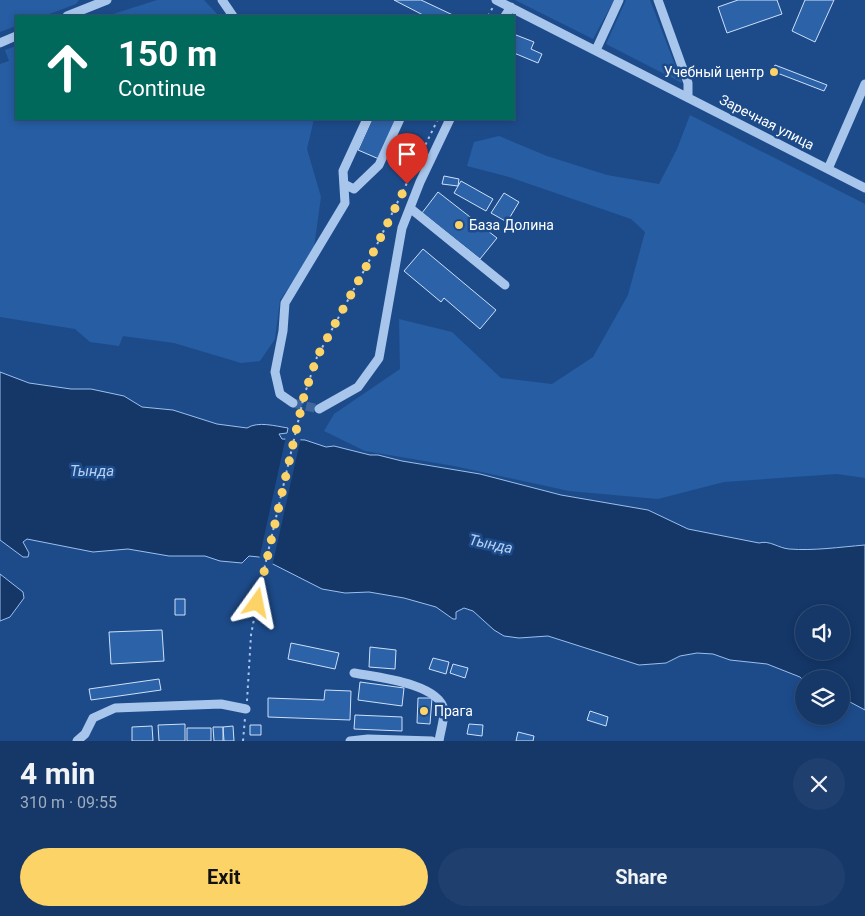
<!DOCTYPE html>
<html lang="en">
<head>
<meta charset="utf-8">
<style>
  body { margin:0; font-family:Roboto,sans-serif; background:#1f3f6e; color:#f1f3f6; height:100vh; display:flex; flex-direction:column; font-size:19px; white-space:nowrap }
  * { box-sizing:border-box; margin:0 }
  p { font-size:16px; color:#9eacc0 }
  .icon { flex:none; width:28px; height:28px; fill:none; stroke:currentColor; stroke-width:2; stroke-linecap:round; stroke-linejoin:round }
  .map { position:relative; height:741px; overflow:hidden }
  .panel { display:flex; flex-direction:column; background:#163868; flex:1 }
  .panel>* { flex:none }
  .top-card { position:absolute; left:15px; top:15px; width:500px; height:105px; border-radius:0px; box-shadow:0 2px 8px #0003,0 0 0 1px #35527c; background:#00695c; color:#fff; overflow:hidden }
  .controls { position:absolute; left:795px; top:605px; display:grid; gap:10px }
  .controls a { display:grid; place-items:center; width:55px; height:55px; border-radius:50%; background:#163868; box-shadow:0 2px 8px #0003,0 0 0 1px #35527c; font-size:25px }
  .pin { position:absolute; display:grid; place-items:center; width:42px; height:42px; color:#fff; margin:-51px -21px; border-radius:50% 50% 50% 0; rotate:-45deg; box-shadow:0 0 5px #0007 }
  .pin .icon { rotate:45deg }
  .me { position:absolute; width:55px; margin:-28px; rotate:12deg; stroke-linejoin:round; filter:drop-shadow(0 0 4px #0008) }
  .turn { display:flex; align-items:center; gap:18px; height:105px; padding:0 20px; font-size:22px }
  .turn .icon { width:65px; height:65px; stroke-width:2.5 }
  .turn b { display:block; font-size:35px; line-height:42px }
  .round { display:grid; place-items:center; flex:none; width:52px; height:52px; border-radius:26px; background:#1f3f6e }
  .headline { display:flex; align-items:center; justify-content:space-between; height:85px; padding:0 20px }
  h1 { font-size:30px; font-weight:700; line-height:38px }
  .button { display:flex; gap:10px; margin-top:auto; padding:10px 20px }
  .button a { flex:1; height:58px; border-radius:30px; background:#fcd366; color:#111; font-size:20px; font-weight:700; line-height:58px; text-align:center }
  .button a+a { background:#1f3f6e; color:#f1f3f6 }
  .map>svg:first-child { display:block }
  .green { fill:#265da3 }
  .water { fill:#143768; stroke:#9bc0ee; fill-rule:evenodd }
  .pier { fill:#1d4b8a }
  .building { fill:#2c62a8; stroke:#cde0f9 }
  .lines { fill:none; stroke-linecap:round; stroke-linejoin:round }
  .minor-tunnel { stroke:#3f669c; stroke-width:9; stroke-dasharray:9 4.5; stroke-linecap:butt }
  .path { stroke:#a8c6ec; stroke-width:2; stroke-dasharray:2.5 4; stroke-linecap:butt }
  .minor { stroke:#a8c6ec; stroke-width:9 }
  .path-bridge { stroke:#a8c6ec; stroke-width:2; stroke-dasharray:2.5 4; stroke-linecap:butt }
  .route { stroke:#fcd366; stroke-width:9; stroke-dasharray:0 16.2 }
  .poi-dot { fill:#fcd366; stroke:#1d4b8a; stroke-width:2 }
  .labels { text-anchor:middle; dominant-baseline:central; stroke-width:5; stroke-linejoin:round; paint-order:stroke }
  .poi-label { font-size:14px; fill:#fff; stroke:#1d4b8a; text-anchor:start }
  .street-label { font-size:14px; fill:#fff; stroke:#1d4b8a }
  .water-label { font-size:15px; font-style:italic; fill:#b4d0f3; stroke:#1d4b8a }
</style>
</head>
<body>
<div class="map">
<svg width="865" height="741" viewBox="0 0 865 741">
  <rect width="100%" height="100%" fill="#1d4b8a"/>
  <path class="green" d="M0,0h79l-3,4 -32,12h-28v10l-16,6z
    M157,0h47l15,16h-112z
    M515,0h99l-21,39z
    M626,0h24l32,83 -76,-39z
    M16,46v73h298l-7,30 14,48 -8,57 -33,46 -5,39 -15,22 -19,2 -67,-20 -51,-7 -4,10 -29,-4 -15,-13 -75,-12v-253l9,-3 -4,-11z
    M690,115l175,89v274l-28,-4 -113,8 -66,17 -89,-8 -115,-25 -89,-15 -41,-20 10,-17 66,-45 -1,-50 53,13 49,46 51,6 41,-27 35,-62 17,-63 -14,-13 -122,-42 -42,-11 7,-24 25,-6 48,20 60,19 52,9 18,-35z"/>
  <path class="water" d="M0,372l29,11 42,6h20l33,7 18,11 31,3 44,14 30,4c11,-7 28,-2 41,0l-1,5 -8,1 3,5 23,1 21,7 8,-1 36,9h8l24,6 78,13 81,21 87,15 40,19 71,14c11,-3 19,5 30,6 25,2 51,-2 76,-4v165l-15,-8 -9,-2v-21h-37v2l-4,-4 -33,-13 -37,-4 -17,-6 -16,-1 -17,3 -14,7 -27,2 -91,-29 -29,2 -15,-2 -10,-6 -21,-19 -9,-3 -8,4v7h-3l-17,-12 -32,-9 -35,-6 -24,1 -23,-4 -63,-32 -10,-1 -7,7 -22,-2 -15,-5h-36l-41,-7 -35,3 -66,-13 -4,3 6,11 -1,4h-5l-23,-17zM804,614h37v37h-37z
    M0,574l23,18 1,6 -14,19 -10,4z"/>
  <path class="pier" d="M286,436l15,1 -29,130 -13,-7z"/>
  <path class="building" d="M394,0h27l34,16h-30z
    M738,0h39l5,14 -55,19 -9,-26z
    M805,0h29l-19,42 -23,-11z
    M516,35l18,7 -3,7 11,5 -4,9 -24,-10v-14z
    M775,65l52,20 -3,6 -52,-20z
    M372,119h26l-19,40 -21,-9z
    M444,176l15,3 -1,7 -16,-2z
    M461,181l32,18 -7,12 -32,-18z
    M438,192l59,46 -17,21 -58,-46z
    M504,193l15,9 -12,20 -16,-9z
    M423,249l73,61 -16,19 -36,-31 -3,4 -37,-31z
    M175,599h10v16h-10z
    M162,630l2,31 -53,3 -2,-32z
    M291,643l48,10 -4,16 -47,-10z
    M370,647l26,3 -1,19 -26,-2z
    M433,658l16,4 -3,12 -17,-5z
    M453,664l15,4 -3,10 -15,-5z
    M159,679l2,11 -70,10 -2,-11z
    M360,682l44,6 -2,18 -44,-6z
    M325,690l26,1 -1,29 -82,-3v-19l56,2z
    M418,698h14l-2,26 -13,-1z
    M590,711l18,6 -2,9 -19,-6z
    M355,715l47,2v14l-48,-2z
    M185,724v17h-26l-1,-16z
    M469,724l14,1 -1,11 -15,-2z
    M250,725h11v10h-11z
    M152,726l1,15h-21v-14z
    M233,726l1,15h-10l-1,-14z
    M213,727h10v14h-9z
    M187,728h24v13h-24z
    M518,732l16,4 -1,5h-17z"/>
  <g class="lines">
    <path class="minor-tunnel" d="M293,403l26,6"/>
    <path class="path" d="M488,16l5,-9
      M304,396l13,-39 50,-92 71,-146
      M247,701l4,-66 9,-48
      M243,741l2,-23"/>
    <path class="minor" d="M222,0l11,16
      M496,0l369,188
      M658,0l30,83v14
      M67,16l40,-16
      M505,16l6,-9
      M0,43l16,-7
      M596,50l23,-50
      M828,169l37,-85
      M344,184l10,5 25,-24 21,-46
      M410,208l95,77
      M293,403l-13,-9 -5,-22 8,-41 2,-28 60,-100 -2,-32 24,-52
      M319,409l39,-22 21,-29 23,-130 18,-46 30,-63
      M354,673c21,4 85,10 90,37 1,7 -4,23 -5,31
      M77,741l8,-7 8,-16 22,-10 106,-4 25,5
      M350,741l18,-2 64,2"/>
    <path class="path-bridge" d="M260,587l44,-191"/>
  </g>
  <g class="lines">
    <path class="route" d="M257,603l47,-207 13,-39 50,-92 40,-81"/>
  </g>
  <g class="poi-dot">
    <circle cx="774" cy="72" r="5"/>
    <circle cx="459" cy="225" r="5"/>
    <circle cx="424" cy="711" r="5"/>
  </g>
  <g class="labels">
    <g class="poi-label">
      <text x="764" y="72" text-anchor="end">Учебный центр</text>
      <text x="469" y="225">База Долина</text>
      <text x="434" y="711">Прага</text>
    </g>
    <g class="street-label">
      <text transform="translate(767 122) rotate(27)">Заречная улица</text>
    </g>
    <g class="water-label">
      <text x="92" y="471">Тында</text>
      <text transform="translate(491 544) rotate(12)">Тында</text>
    </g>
  </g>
</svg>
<div class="controls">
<a><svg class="icon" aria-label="sound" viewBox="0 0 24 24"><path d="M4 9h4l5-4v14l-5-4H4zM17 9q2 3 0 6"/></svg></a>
<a><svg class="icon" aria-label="layers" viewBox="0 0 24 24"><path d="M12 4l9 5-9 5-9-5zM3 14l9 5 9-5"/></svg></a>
</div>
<div class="pin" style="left:407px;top:184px;background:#d93025"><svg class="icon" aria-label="arrive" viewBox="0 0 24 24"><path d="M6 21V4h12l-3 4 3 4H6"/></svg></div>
<svg class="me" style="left:257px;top:603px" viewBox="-20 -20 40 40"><path d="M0-17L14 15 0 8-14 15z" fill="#fcd366" stroke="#fff" stroke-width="4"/></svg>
<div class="top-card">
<div class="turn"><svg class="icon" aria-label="ahead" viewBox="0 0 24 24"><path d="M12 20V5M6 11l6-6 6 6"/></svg><div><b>150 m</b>Continue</div></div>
</div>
</div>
<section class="panel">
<div class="headline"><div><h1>4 min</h1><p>310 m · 09:55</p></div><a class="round"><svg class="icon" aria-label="close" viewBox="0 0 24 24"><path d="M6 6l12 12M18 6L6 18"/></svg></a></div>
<div class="button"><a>Exit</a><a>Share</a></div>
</section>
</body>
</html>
